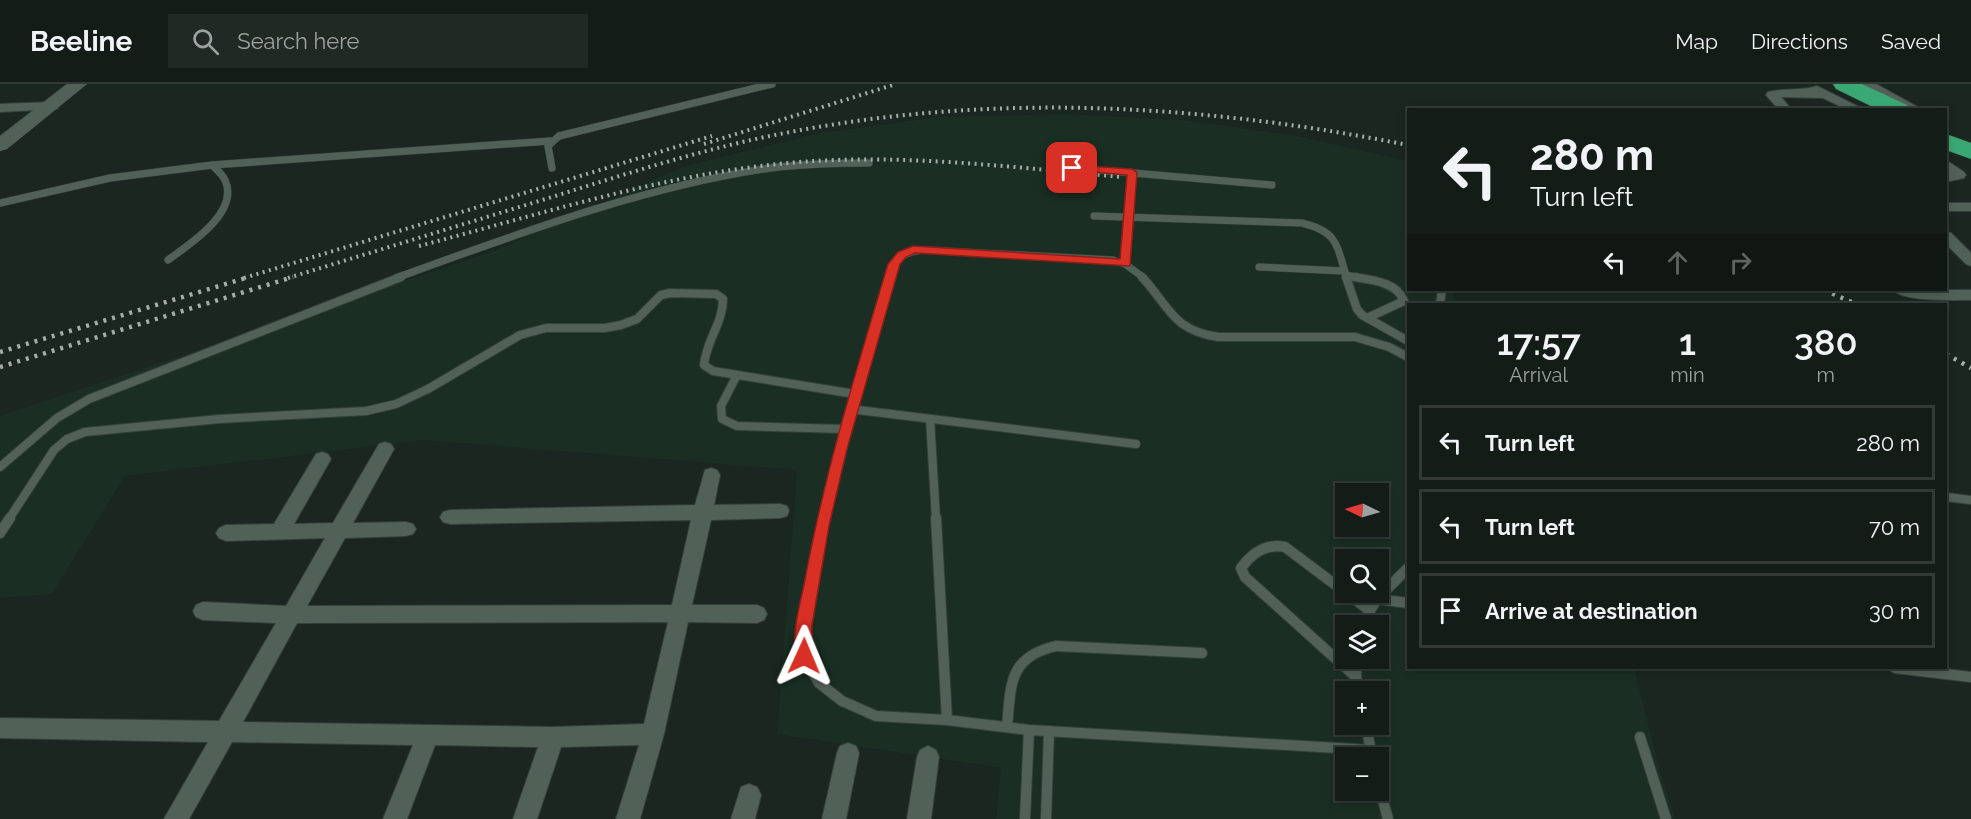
<!DOCTYPE html>
<html lang="en">
<head>
<meta charset="utf-8">
<style>
  body { margin:0; font-family:Raleway,sans-serif; background:#212924; color:#f1f3f6; height:100vh; display:flex; flex-direction:column; font-size:22px; white-space:nowrap }
  * { box-sizing:border-box; margin:0 }
  p { font-size:20px; color:#9da1a1 }
  .icon { flex:none; width:33px; height:33px; fill:none; stroke:currentColor; stroke-width:2; stroke-linecap:round; stroke-linejoin:round }
  .map { position:relative; flex:1; overflow:hidden }
  .side { position:absolute; left:1407px; top:219px; width:540px; height:366px; display:flex; flex-direction:column; background:#141c17; border-radius:0px; box-shadow:0 3px 9px #0003,0 0 0 2px #333a36 }
  .side>* { flex:none }
  .top-card { position:absolute; left:1407px; top:24px; width:540px; height:183px; border-radius:0px; box-shadow:0 3px 9px #0003,0 0 0 2px #333a36; background:#141c17; color:#f1f3f6; overflow:hidden }
  .needle { width:39px; rotate:275deg }
  .buttons { position:absolute; left:1335px; top:399px; display:grid; gap:12px }
  .buttons a { display:grid; place-items:center; width:54px; height:54px; border-radius:0px; background:#141c17; box-shadow:0 3px 9px #0003,0 0 0 2px #333a36; font-size:30px }
  .pin { position:absolute; display:grid; place-items:center; width:51px; height:51px; color:#fff; margin:-26px; border-radius:12px; box-shadow:0 3px 9px #0006 }
  .me { position:absolute; width:66px; margin:-33px; rotate:1deg; stroke-linejoin:round; filter:drop-shadow(0 0 4px #0008) }
  .turn { display:flex; align-items:center; gap:21px; height:126px; padding:0 24px; font-size:27px }
  .turn .icon { width:78px; height:78px; stroke-width:2.5 }
  .turn b { display:block; font-size:42px; line-height:51px }
  .lanes { display:flex; align-items:center; height:57px; padding:0 24px; background:#0003; justify-content:center; gap:30px; direction:ltr }
  .lanes .off { opacity:.35 }
  .eta { display:flex; justify-content:space-evenly; align-items:center; height:102px; text-align:center }
  .eta b { font-size:36px; font-weight:600; line-height:42px }
  ul { padding:0; list-style:none }
  li { display:flex; align-items:center; gap:18px; height:75px; margin:0 12px 9px; padding:0 12px; border:3px solid #333a36; border-radius:0px }
  li div { flex:1 }
  li b { display:block; font-size:22px }
  li em { font-style:normal }
  header { display:flex; align-items:center; gap:36px; box-sizing:border-box; height:84px; padding:0 30px; background:#141c17; border-bottom:2px solid #333a36 }
  header strong { font-size:28px }
  nav { display:flex; gap:33px; margin-inline-start:auto; font-size:21px }
  .search { width:420px; height:54px; background:#212924; display:flex; align-items:center; gap:15px; box-sizing:border-box; padding:0 21px; border-radius:0px; color:#9da1a1; font-size:22px }
  .map>svg:first-child { display:block }
  .built { fill:#1a2e23; fill-rule:evenodd }
  .lines { fill:none; stroke-linecap:round; stroke-linejoin:round }
  .lane-far2-casing { stroke:#36403a; stroke-width:8 }
  .lane-far1-casing { stroke:#36403a; stroke-width:10 }
  .lane-casing { stroke:#36403a; stroke-width:12 }
  .street-casing { stroke:#36403a; stroke-width:2 }
  .secondary-casing { stroke:#36403a; stroke-width:1 }
  .highway-casing { stroke:#36403a; stroke-width:1 }
  .lane-far2 { stroke:#526158; stroke-width:7 }
  .lane-far1 { stroke:#526158; stroke-width:8 }
  .lane { stroke:#526158; stroke-width:10 }
  .street { fill:#526158; fill-rule:evenodd }
  .secondary { fill:#526158; fill-rule:evenodd }
  .highway { fill:#39a872; fill-rule:evenodd }
  .rail-far1 { stroke:#a5aea9; stroke-width:4; stroke-dasharray:2 4.5; stroke-linecap:butt }
  .rail { stroke:#a5aea9; stroke-width:4.5; stroke-dasharray:3 6; stroke-linecap:butt }
  .route { fill:#d93025; stroke:#8d1f18; stroke-width:1.5 }
</style>
</head>
<body>
<header>
<strong>Beeline</strong>
<div class="search"><svg class="icon" aria-label="search" viewBox="0 0 24 24"><circle cx="10" cy="10" r="6"/><path d="M15 15l6 6"/></svg>Search here</div>
<nav><a>Map</a><a>Directions</a><a>Saved</a></nav>
</header>
<div class="map">
<svg width="1971" height="735" viewBox="0 0 1971 735">
  <rect width="100%" height="100%" fill="#1a261f"/>
  <path class="built" d="M1063,30l122,6 112,16 111,25v129h44l4,11v3h-48v364h226l23,91 18,60h-679l5,-51 -224,-34 20,-264 -373,-30 -299,36 -73,118 -52,4v-182l494,-165 191,-85 136,-33 117,-16zM1346,410h32v32h-32zM1346,476h32v32h-32zM1346,542h32v32h-32zM1346,608h32v32h-32zM1346,674h32v32h-32z"/>
  <g class="lines">
    <g class="lane-far2-casing">
      <path id="lane-far2" d="M1052,82l220,19
        M552,84l-4,-22 11,-10 213,-52
        M0,119l110,-25 102,-13 338,-24
        M1094,132l208,7c37,9 34,22 45,55
        M168,176c22,-16 72,-48 57,-80 -3,-6 -9,-11 -13,-15
        M1126,179l6,-90
        M1259,183l85,4
        M1346,191l15,3
        M396,194c121,-44 254,-94 382,-111 30,-3 60,-4 91,-4
        M890,194c6,-21 14,-27 36,-28l187,10 12,4 19,14"/>
    </g>
    <g class="lane-far1-casing">
      <path id="lane-far1" d="M1142,193c28,30 30,53 76,60h137l34,10 19,10
        M1346,193l11,32 5,6 46,26
        M1354,193c18,3 43,5 50,24l-37,17
        M1440,220l2,-14
        M737,291l-16,31 1,13 15,7 107,3
        M850,325l286,35
        M930,335l6,100
        M0,383l57,-49 32,-19 312,-122
        M1946,413l25,3
        M9,435l45,-69 13,-11 18,-7 134,-13 147,-8 30,-7 32,-15 92,-54 26,-7h59l16,-3 16,-6 24,-24 9,-2 46,1 7,5c0,24 -17,42 -19,66l9,6 142,23
        M824,435l20,-90 46,-152"/>
    </g>
    <g class="lane-casing">
      <path id="lane" d="M824,434l-20,107v31l15,27 23,18 34,15 71,4 82,10 342,20
        M936,434l11,202
        M0,449l10,-15
        M1377,515l31,4
        M1361,542l16,-27 31,-31
        M1357,574l-1,19 3,15
        M1895,584l76,9
        M1356,593l-111,-100 -4,-9c11,-15 25,-25 44,-21l84,63
        M1366,640l6,34
        M1007,643c4,-42 1,-70 49,-81l146,7
        M1640,653l26,82
        M1378,698l10,37
        M1025,735l4,-89
        M1046,735l3,-88"/>
    </g>
    <g class="street-casing">
      <path id="street" d="M1861,0h15l47,26h-17z
        M1817,2l48,24h-17l-25,-12 -42,-1 11,13h-13l-13,-15 2,-3c16,-4 34,-1 49,-6z
        M53,18l4,1 2,3 -2,3 -57,3v-8z
        M1946,76l18,12 2,3 -2,3 -18,4v-8l3,-1 -3,-2z
        M1946,119h25v8h-25z
        M1946,148l5,1 20,20v13l-5,-2 -20,-20z
        M1893,206h78v10c-17,0 -67,2 -78,-10z
        M385,358l6,2 3,5 -41,74 53,-1 7,2 3,5 -3,5 -7,2 -61,2 -38,68 365,-1 19,-85 -241,4 -7,-2 -3,-5 3,-5 7,-2 245,-5 10,-35 6,-2 6,2 3,5 -6,30 66,-1 7,2 2,5 -2,5 -7,2 -69,2 -19,85h65l7,3 3,6 -3,6 -7,3 -69,-1 -24,112 -24,85h-24l23,-74 -78,2 -24,72h-24l25,-72 -103,-2 -28,74h-24l30,-74 -181,-3 -43,77h-25l44,-77 -208,-4v-20l219,3 57,-98 -73,-3 -7,-3 -3,-6 3,-6 7,-3 83,4 39,-68 -99,3 -7,-3 -3,-5 3,-5 7,-3 48,-1 42,-70 6,-2 6,2 3,5 -37,65 39,-1 46,-79zM668,538l-24,102 -91,3 -310,-5 54,-99z
        M848,659l8,3 3,7 -13,66h-24l15,-66 3,-7z
        M928,662l8,4 3,7 -8,62h-24l10,-62 3,-7z
        M749,700l8,3 4,8 -6,24h-24l10,-32z"/>
    </g>
    <g class="secondary-casing">
      <path id="secondary" d="M67,0h20l-80,65 -7,2v-15z"/>
    </g>
    <g class="highway-casing">
      <path id="highway" d="M1833,0h29l45,21 3,5h-31l-43,-21z
        M1946,50l25,9v16l-25,-9z"/>
    </g>
    <use href="#lane-far2" class="lane-far2"/>
    <use href="#lane-far1" class="lane-far1"/>
    <use href="#lane" class="lane"/>
    <use href="#street" class="street"/>
    <use href="#secondary" class="secondary"/>
    <use href="#highway" class="highway"/>
    <path class="rail-far1" d="M704,60l192,-60
      M419,162c130,-34 261,-77 395,-85 103,-6 207,7 309,16
      M244,194l468,-142
      M288,194c88,-27 176,-54 264,-81 77,-24 154,-49 233,-64 209,-41 415,-29 623,12"/>
    <path class="rail" d="M1824,206l32,14
      M0,268l249,-75
      M1946,270l25,14
      M0,283l293,-90"/>
  </g>
  <path class="route" d="M1072,81l60,4 5,3 -7,94 -215,-13 -9,4 -6,7 -53,185 -18,77 -17,99v31l-3,5 -5,2 -6,-2c-9,-18 2,-57 6,-76 20,-110 52,-214 84,-321l10,-12 15,-6 207,13 7,-84 -58,-5 -2,-2z"/>
</svg>
<div class="buttons">
<a><svg class="needle" viewBox="-14 -14 28 28"><path d="M0-13l5 13h-10z" fill="#e53935"/><path d="M0 13l5-13h-10z" fill="#9da1a1"/></svg></a>
<a><svg class="icon" aria-label="search" viewBox="0 0 24 24"><circle cx="10" cy="10" r="6"/><path d="M15 15l6 6"/></svg></a>
<a><svg class="icon" aria-label="layers" viewBox="0 0 24 24"><path d="M12 4l9 5-9 5-9-5zM3 14l9 5 9-5"/></svg></a>
<a>+</a>
<a>−</a>
</div>
<div class="pin" style="left:1072px;top:84px;background:#d93025"><svg class="icon" aria-label="arrive" viewBox="0 0 24 24"><path d="M6 21V4h12l-3 4 3 4H6"/></svg></div>
<svg class="me" style="left:804px;top:572px" viewBox="-20 -20 40 40"><path d="M0-17L14 15 0 8-14 15z" fill="#d93025" stroke="#fff" stroke-width="4"/></svg>
<div class="top-card">
<div class="turn"><svg class="icon" aria-label="left" viewBox="0 0 24 24"><path d="M17 20v-9H6M10 6l-5 5 5 5"/></svg><div><b>280 m</b>Turn left</div></div>
<div class="lanes"><svg class="icon" aria-label="left" viewBox="0 0 24 24"><path d="M17 20v-9H6M10 6l-5 5 5 5"/></svg><svg class="icon off" aria-label="ahead" viewBox="0 0 24 24"><path d="M12 20V5M6 11l6-6 6 6"/></svg><svg class="icon off" aria-label="right" viewBox="0 0 24 24"><path d="M7 20v-9h11M14 6l5 5-5 5"/></svg></div>
</div>
<section class="side">
<div class="eta">
<div><b>17:57</b><p>Arrival</p></div>
<div><b>1</b><p>min</p></div>
<div><b>380</b><p>m</p></div>
</div>
<ul>
<li><svg class="icon" aria-label="left" viewBox="0 0 24 24"><path d="M17 20v-9H6M10 6l-5 5 5 5"/></svg><div><b>Turn left</b></div><em>280 m</em></li>
<li><svg class="icon" aria-label="left" viewBox="0 0 24 24"><path d="M17 20v-9H6M10 6l-5 5 5 5"/></svg><div><b>Turn left</b></div><em>70 m</em></li>
<li><svg class="icon" aria-label="arrive" viewBox="0 0 24 24"><path d="M6 21V4h12l-3 4 3 4H6"/></svg><div><b>Arrive at destination</b></div><em>30 m</em></li>
</ul>
</section>
</div>
</body>
</html>
